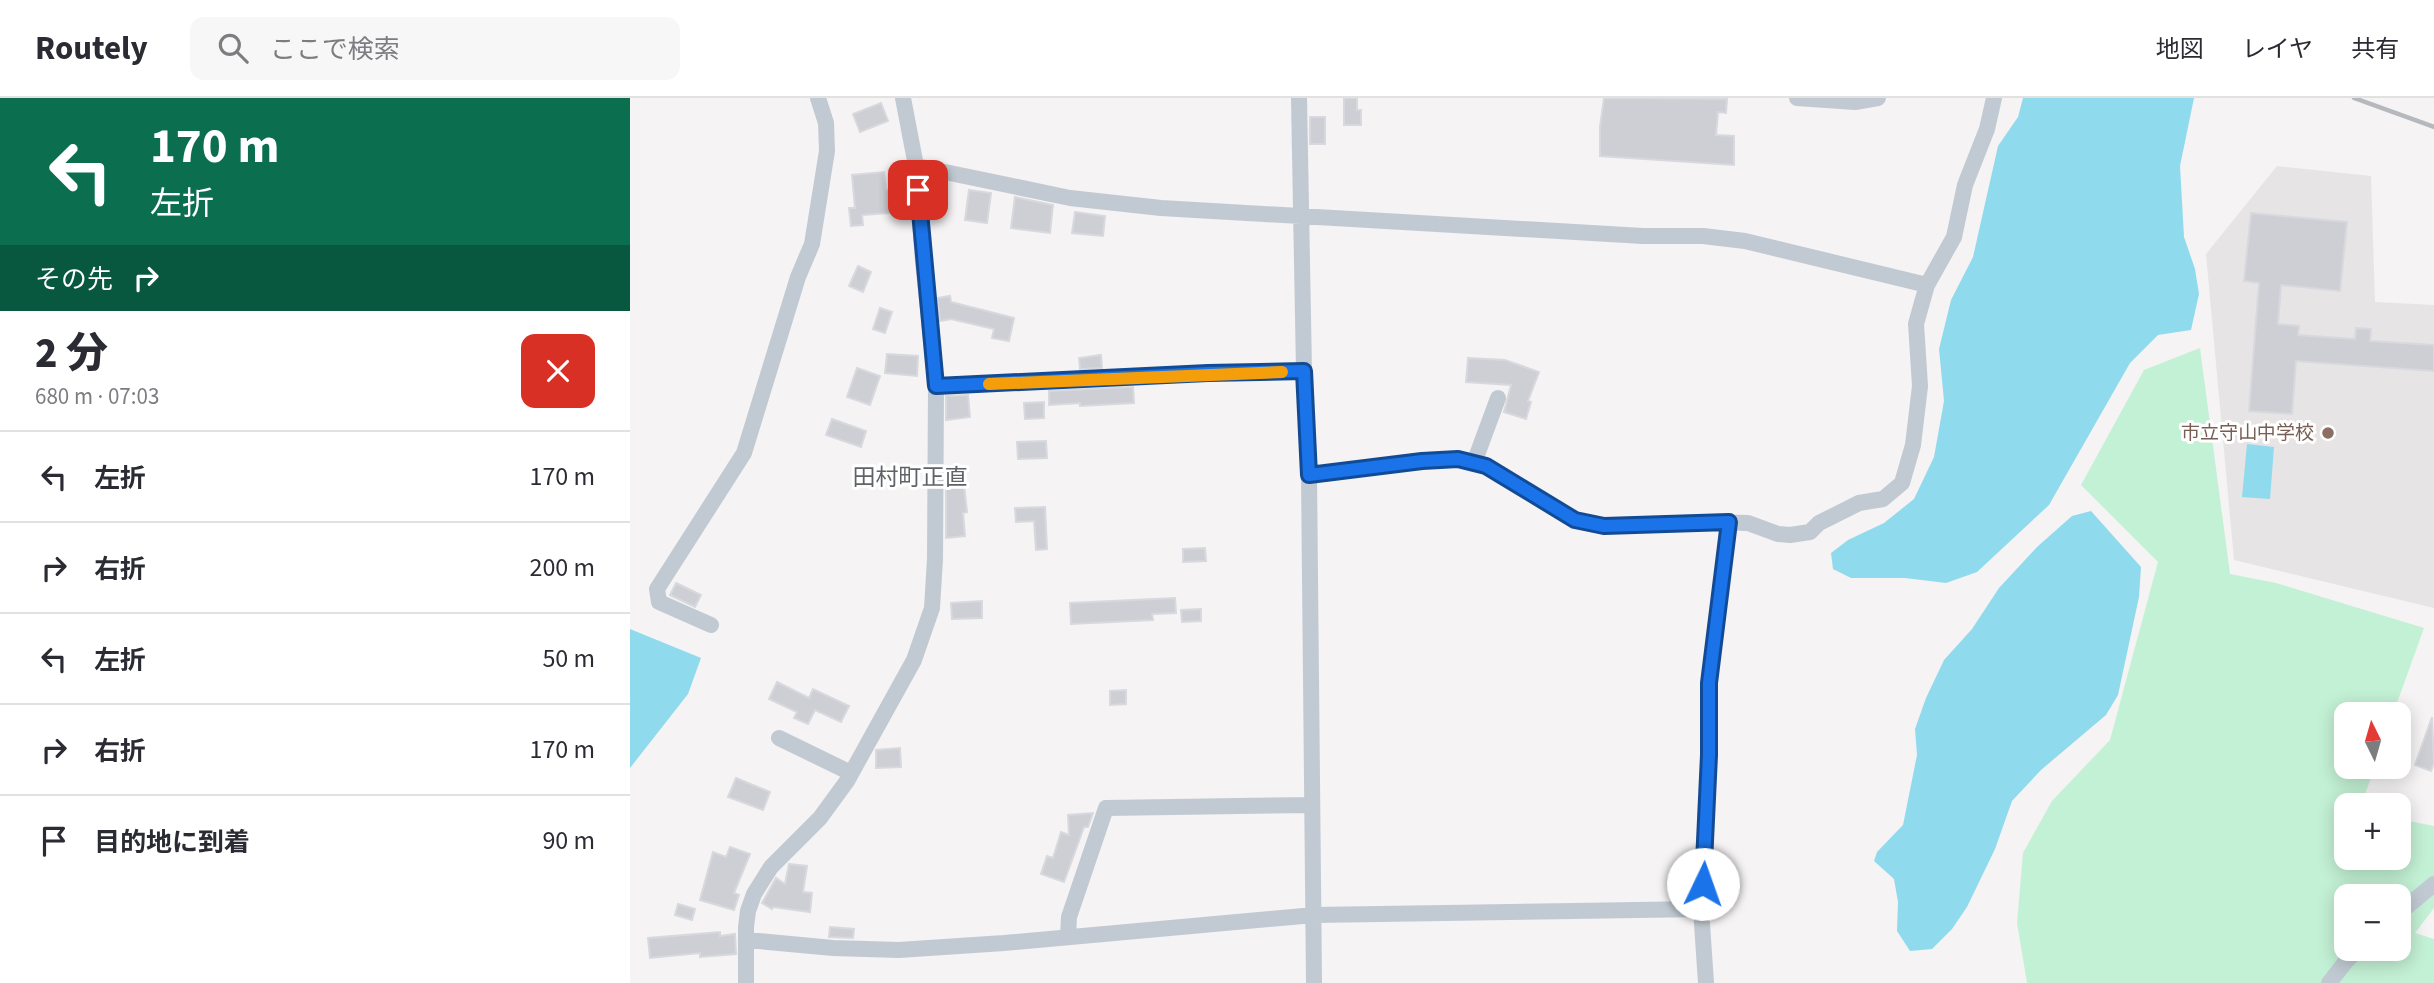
<!DOCTYPE html>
<html lang="ja">
<head>
<meta charset="utf-8">
<style>
  body { margin:0; font-family:"Source Sans 3","Noto Sans JP",sans-serif; background:#f7f7f7; color:#2b2b33; height:100vh; display:flex; flex-direction:column; font-size:26px; white-space:nowrap }
  * { box-sizing:border-box; margin:0 }
  p { font-size:23px; color:#7c7c81 }
  .icon { flex:none; width:38px; height:38px; fill:none; stroke:currentColor; stroke-width:2; stroke-linecap:round; stroke-linejoin:round }
  .map { position:relative; flex:1; overflow:hidden }
  .side { display:flex; flex-direction:column; background:#fff; width:630px }
  .side>* { flex:none }
  .guide { background:#0b6e4f; color:#fff; overflow:hidden }
  .needle { width:46px; rotate:355deg }
  .controls { position:absolute; left:1704px; top:604px; display:grid; gap:14px }
  .controls a { display:grid; place-items:center; width:77px; height:77px; border-radius:14px; background:#fff; box-shadow:0 4px 18px #0003; font-size:35px }
  .pin { position:absolute; display:grid; place-items:center; width:60px; height:60px; color:#fff; margin:-30px; border-radius:14px; box-shadow:0 4px 10px #0006 }
  .me { position:absolute; width:77px; margin:-38px; rotate:3deg; stroke-linejoin:round; filter:drop-shadow(0 0 5px #0008) }
  .turn { display:flex; align-items:center; gap:24px; height:147px; padding:0 35px; font-size:32px }
  .turn .icon { width:91px; height:91px; stroke-width:2.5 }
  .turn b { display:block; font-size:49px; line-height:60px }
  .then { display:flex; align-items:center; height:66px; padding:0 35px; background:#0003; gap:14px; font-size:26px }
  .round { display:grid; place-items:center; flex:none; width:74px; height:74px; border-radius:14px; background:#f7f7f7 }
  .overview { display:flex; align-items:center; justify-content:space-between; height:119px; padding:0 35px }
  h1 { font-size:42px; font-weight:800; line-height:52px }
  ul { padding:0; list-style:none }
  li { display:flex; align-items:center; gap:21px; height:91px; padding:0 35px; border-top:2px solid #e1e1e2 }
  li div { flex:1 }
  li b { display:block; font-size:26px }
  li em { font-style:normal }
  header { display:flex; align-items:center; gap:42px; box-sizing:border-box; height:98px; padding:0 35px; background:#fff; border-bottom:2px solid #e1e1e2 }
  header strong { font-size:33px }
  nav { display:flex; gap:38px; margin-inline-start:auto; font-size:24px }
  .search { width:490px; height:63px; background:#f7f7f7; display:flex; align-items:center; gap:18px; box-sizing:border-box; padding:0 24px; border-radius:14px; color:#7c7c81; font-size:26px }
  main { display:flex; flex:1; min-height:0 }
  .map>svg:first-child { display:block }
  .education { fill:#e6e4e5 }
  .green { fill:#c3f1d5; fill-rule:evenodd }
  .water { fill:#90daee }
  .building { fill:#cdcfd5; stroke:#d7d9de; stroke-width:2 }
  .lines { fill:none; stroke-linecap:round; stroke-linejoin:round }
  .street { stroke:#c1cad2; stroke-width:16 }
  .rail { stroke:#b5b8bd; stroke-width:4.5 }
  .route-casing { stroke:#114b97; stroke-width:18 }
  .route { stroke:#1a73e8; stroke-width:12 }
  .slow { stroke:#f59e0b; stroke-width:12 }
  .education-dot { fill:#8d6e63; stroke:#fff; stroke-width:2.5 }
  .labels { text-anchor:middle; dominant-baseline:central; stroke-width:6; stroke-linejoin:round; paint-order:stroke }
  .education-label { font-size:19px; fill:#785e54; stroke:#fff; text-anchor:end }
  .quarter-label { font-size:23px; fill:#5f6368; stroke:#fff }
</style>
</head>
<body>
<header>
<strong>Routely</strong>
<div class="search"><svg class="icon" aria-label="search" viewBox="0 0 24 24"><circle cx="10" cy="10" r="6"/><path d="M15 15l6 6"/></svg>ここで検索</div>
<nav><a>地図</a><a>レイヤ</a><a>共有</a></nav>
</header>
<main>
<section class="side">
<div class="guide">
<div class="turn"><svg class="icon" aria-label="left" viewBox="0 0 24 24"><path d="M17 20v-9H6M10 6l-5 5 5 5"/></svg><div><b>170 m</b>左折</div></div>
<div class="then">その先<svg class="icon" aria-label="right" viewBox="0 0 24 24"><path d="M7 20v-9h11M14 6l5 5-5 5"/></svg></div>
</div>
<div class="overview"><div><h1>2 分</h1><p>680 m · 07:03</p></div><a class="round" style="background:#d93025;color:#fff"><svg class="icon" aria-label="close" viewBox="0 0 24 24"><path d="M6 6l12 12M18 6L6 18"/></svg></a></div>
<ul>
<li><svg class="icon" aria-label="left" viewBox="0 0 24 24"><path d="M17 20v-9H6M10 6l-5 5 5 5"/></svg><div><b>左折</b></div><em>170 m</em></li>
<li><svg class="icon" aria-label="right" viewBox="0 0 24 24"><path d="M7 20v-9h11M14 6l5 5-5 5"/></svg><div><b>右折</b></div><em>200 m</em></li>
<li><svg class="icon" aria-label="left" viewBox="0 0 24 24"><path d="M17 20v-9H6M10 6l-5 5 5 5"/></svg><div><b>左折</b></div><em>50 m</em></li>
<li><svg class="icon" aria-label="right" viewBox="0 0 24 24"><path d="M7 20v-9h11M14 6l5 5-5 5"/></svg><div><b>右折</b></div><em>170 m</em></li>
<li><svg class="icon" aria-label="arrive" viewBox="0 0 24 24"><path d="M6 21V4h12l-3 4 3 4H6"/></svg><div><b>目的地に到着</b></div><em>90 m</em></li>
</ul>
</section>
<div class="map">
<svg width="1804" height="885" viewBox="0 0 1804 885">
  <rect width="100%" height="100%" fill="#f5f3f3"/>
  <path class="education" d="M1647,68l94,10 4,126 59,3v303l-200,-48 -28,-306z"/>
  <path class="green" d="M1570,250l30,226 46,9 148,45 -31,86h-46v52l28,1 -14,38h-14v53h52v-39l35,7v82l-19,25 19,6v44h-407l-10,-60 6,-70 29,-52 58,-61 48,-178 -77,-77 63,-115zM1717,798h52v52h-52z"/>
  <path class="water" d="M1393,0h171l-14,68 4,71 11,32 4,25 -8,36 -33,5 -28,28 -81,142 -72,67 -31,11 -41,-5h-54l-18,-9 -2,-16 17,-13 36,-17 30,-24 20,-42 10,-56 -5,-52 12,-49 22,-43 25,-111 20,-29z
    M1617,346l27,3 -4,52 -28,-2z
    M1461,413l50,56 -2,30 -21,98 -12,20 -65,55 -29,31 -17,48 -28,58 -15,22 -20,20 -22,2 -13,-20 1,-29 -4,-23 -20,-18 3,-9 26,-27 14,-70 -2,-26 11,-31 18,-38 28,-31 27,-41 38,-41 35,-31z
    M0,531l71,29 -13,36 -58,74z"/>
  <path class="building" d="M714,0h13v12h4v15h-17z
    M974,0l123,1 -1,14 -8,-1 -2,23 18,1v29l-134,-9v-29z
    M251,5l7,18 -28,11 -7,-18z
    M680,19h15v27h-15z
    M254,74l2,18 13,-1 2,23 -39,3 1,10 -12,1 -2,-18h6l-3,-33z
    M339,92l22,3 -4,30 -22,-3z
    M385,99l38,8 -3,28 -39,-5z
    M445,114l30,4 -2,20 -31,-3z
    M1621,115l96,9 -7,69 -59,-6 -3,39 21,2 -1,9 57,4 1,-11 15,1 -1,12 64,4v26l-138,-10 -4,53 -43,-3 10,-128 -15,-2z
    M228,168l13,6 -8,20 -14,-6z
    M320,198l1,6 63,16 -5,23 -17,-3 2,-9 -43,-10 -11,2 -3,-23z
    M250,210l12,4 -7,21 -12,-4z
    M257,256l31,2 -1,20 -32,-3z
    M471,257l1,13 -22,1 -1,-11z
    M838,260l37,2 34,12 -11,29 3,1 -5,17 -22,-7 7,-27 -45,-3z
    M227,270l23,8 -10,29 -23,-8z
    M503,289l1,16 -54,3v-3l-31,2v-14z
    M338,297l2,22 -24,3v-24z
    M414,304v16l-19,1 -1,-16z
    M202,321l34,12 -5,16 -35,-12z
    M416,343l1,17 -29,1 -1,-17z
    M334,387l3,27 -4,1 2,23 -19,2v-51z
    M415,409l2,42 -11,1 -2,-29 -18,1 -1,-14z
    M575,450l1,13 -23,1v-13z
    M46,485l25,12 -6,12 -25,-12z
    M545,500l1,15 -24,1 1,6 -82,4 -1,-21z
    M352,503v17l-30,1 -1,-16z
    M571,511v12l-19,1 -1,-12z
    M147,584l32,16 4,-9 36,17 -8,16 -26,-12 -7,14 -14,-6 3,-6 -28,-13z
    M496,592v14l-16,1v-14z
    M1802,619l2,45 -3,9 -16,-6z
    M270,650l1,19 -25,1v-18z
    M106,680l34,14 -7,18 -35,-13z
    M463,715l-5,14h-4l-20,55 -23,-8 6,-18 6,2 8,-26 8,3 -1,-20z
    M100,749l20,7 -16,39 5,2 -5,15 -34,-10 13,-48 13,5z
    M159,766l18,2 -4,26 9,1 -2,19 -37,-5 -1,2 -10,-6 14,-25 9,6z
    M48,806l17,5 -3,11 -17,-5z
    M200,829l24,2 -1,9 -24,-1z
    M90,834v4l15,-2 1,20 -36,3v-4l-50,5 -2,-20z"/>
  <g class="lines">
    <path class="street" d="M669,0l5,273 5,104 5,508
      M1167,0l58,4 23,-4
      M286,68l154,32 91,10 482,28h60l42,5 182,44
      M306,288l272,-13 96,-2
      M844,365l24,-65
      M679,377l113,-14 36,-2 28,7 89,54 29,6 105,-4 39,1 30,11 12,1 20,-3 9,-9 40,-20 24,-4 19,-16 11,-38 7,-59 -4,-62 5,-18 6,-21 27,-48 11,-52 22,-56 7,-31
      M81,527l-52,-23 -2,-13 87,-136 54,-176 14,-33 15,-93 -1,-28 -8,-25
      M149,640l72,35
      M1769,815l35,-29
      M438,838l1,-19 37,-109 206,-3
      M117,842l86,8 66,2 105,-7 310,-28 387,-6
      M116,885v-56l2,-16 6,-17 17,-27 49,-49 27,-37 67,-121 18,-52 3,-49 1,-173 -13,-124 -7,-96 -13,-68
      M1076,885l-5,-74 8,-154v-72l20,-162
      M1699,885l18,-23 13,-12"/>
    <path class="rail" d="M1724,0l80,29"/>
  </g>
  <g class="lines">
    <g class="route-casing">
      <path id="route" d="M288,92l18,196 272,-13 96,-2 5,104 113,-14 36,-2 28,7 89,54 29,6 125,-4 -20,161v72l-6,129"/>
    </g>
    <use href="#route" class="route"/>
    <path class="slow" d="M359,286l293,-12"/>
  </g>
  <circle class="education-dot" cx="1698" cy="335" r="7"/>
  <g class="labels">
    <g class="education-label">
      <text x="1684" y="335">市立守山中学校</text>
    </g>
    <g class="quarter-label">
      <text x="280" y="379">田村町正直</text>
    </g>
  </g>
</svg>
<div class="controls">
<a><svg class="needle" viewBox="-14 -14 28 28"><path d="M0-13l5 13h-10z" fill="#e53935"/><path d="M0 13l5-13h-10z" fill="#7c7c81"/></svg></a>
<a>+</a>
<a>−</a>
</div>
<div class="pin" style="left:288px;top:92px;background:#d93025"><svg class="icon" aria-label="arrive" viewBox="0 0 24 24"><path d="M6 21V4h12l-3 4 3 4H6"/></svg></div>
<svg class="me" style="left:1073px;top:786px" viewBox="-20 -20 40 40"><circle r="19" fill="#fff"/><path d="M0-13L10 11 0 6-10 11z" fill="#1a73e8"/></svg>
</div>
</main>
</body>
</html>
